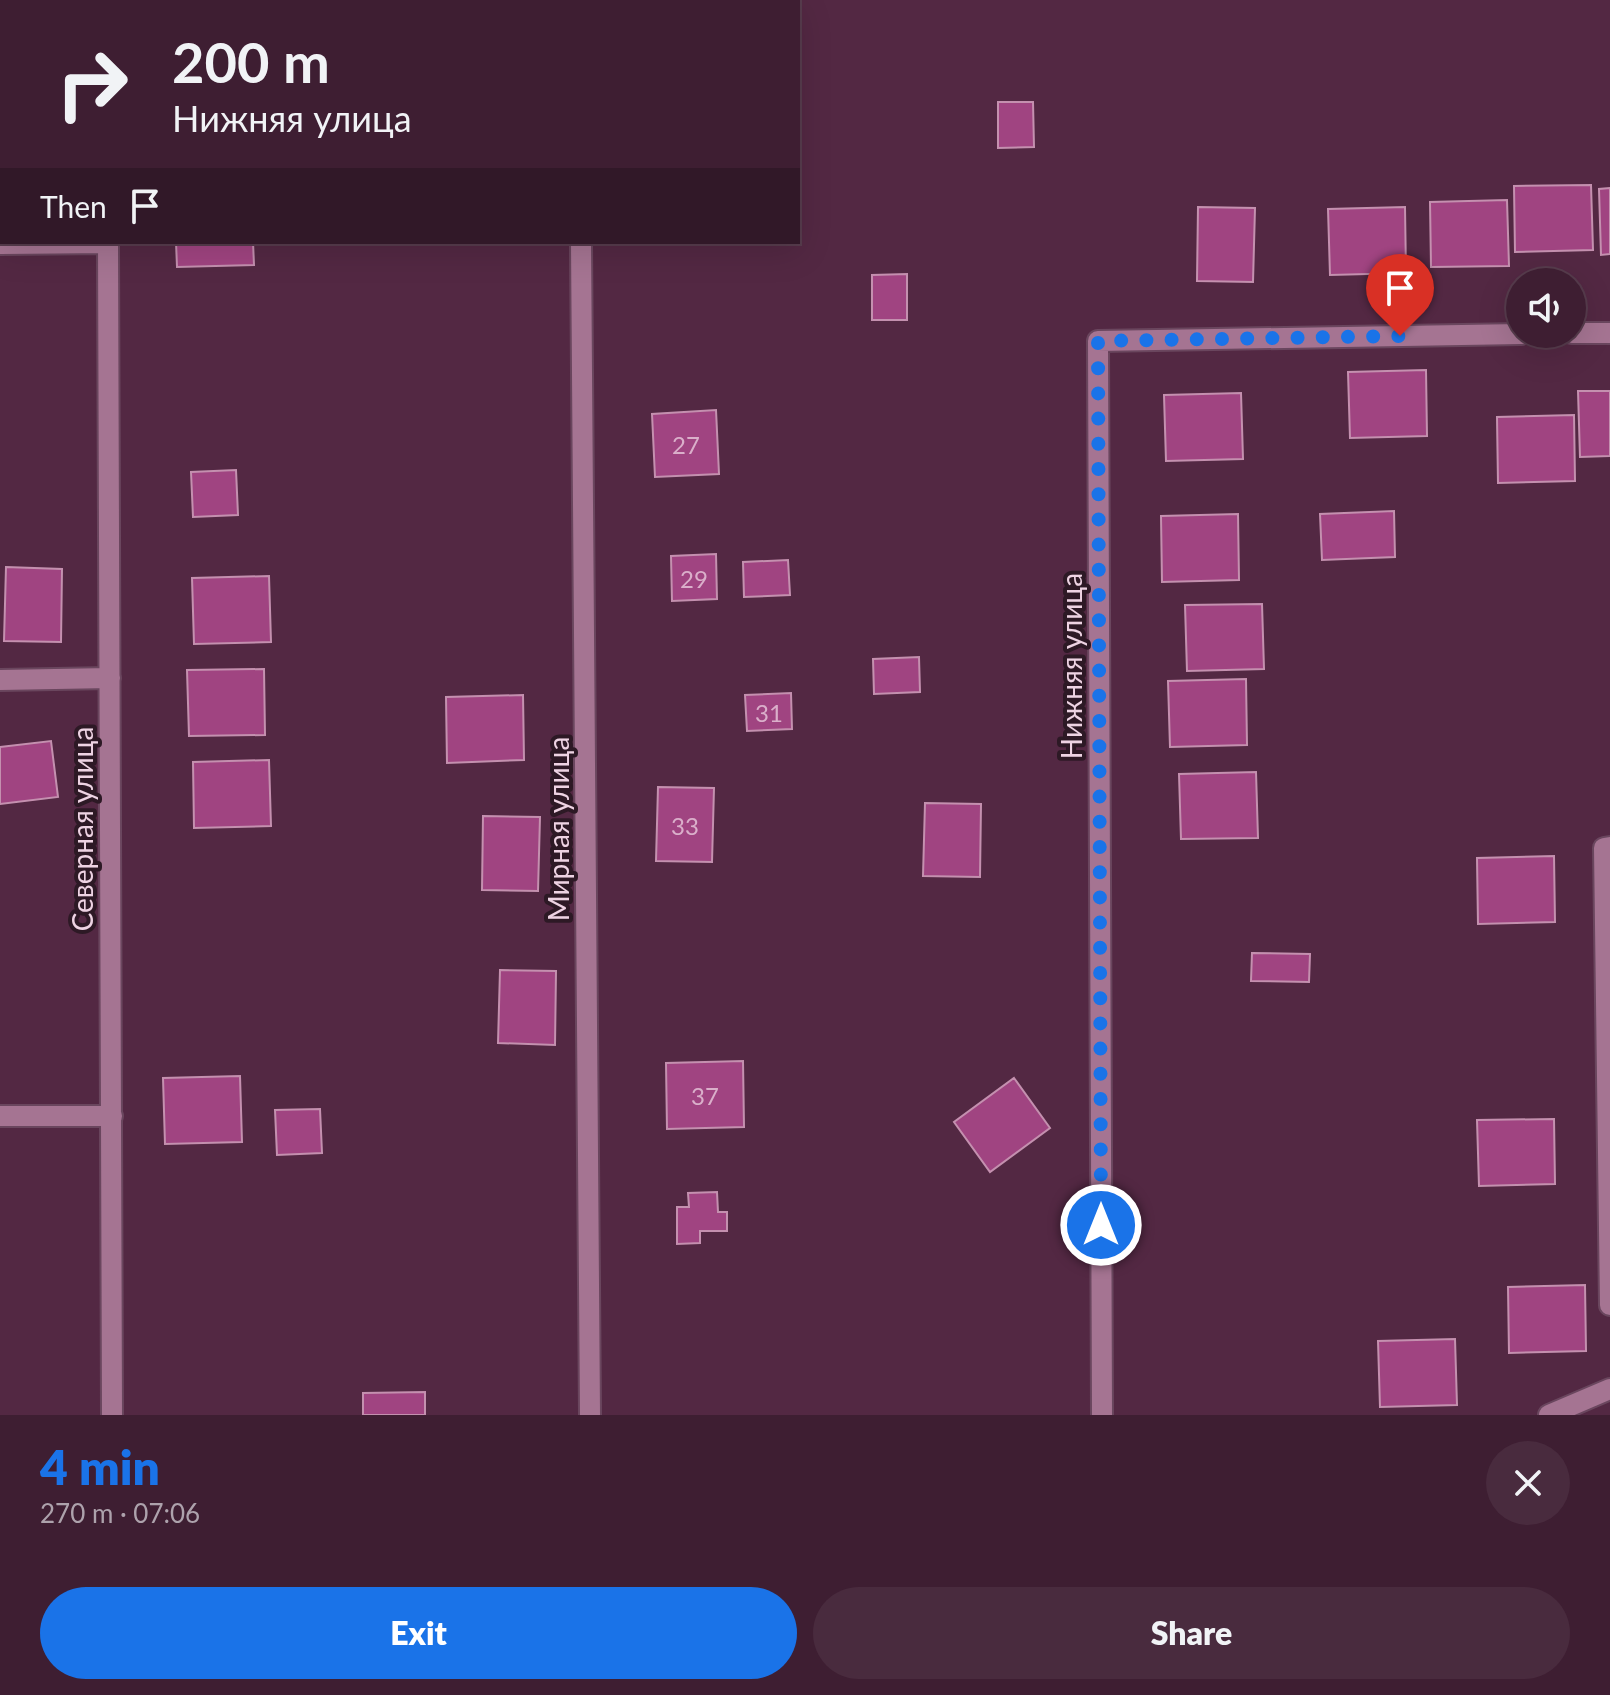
<!DOCTYPE html>
<html lang="en">
<head>
<meta charset="utf-8">
<style>
  body { margin:0; font-family:Lato,sans-serif; background:#492b3e; color:#f1f3f6; height:100vh; display:flex; flex-direction:column; font-size:30px; white-space:nowrap }
  * { box-sizing:border-box; margin:0 }
  p { font-size:26px; color:#ada2ac }
  .icon { flex:none; width:44px; height:44px; fill:none; stroke:currentColor; stroke-width:2; stroke-linecap:round; stroke-linejoin:round }
  .map { position:relative; height:1415px; overflow:hidden }
  .details { display:flex; flex-direction:column; background:#3e1e32; flex:1 }
  .details>* { flex:none }
  .hud { position:absolute; left:0px; top:0px; width:800px; height:244px; box-shadow:0 8px 32px #0002,0 0 0 2px #573c4d; background:#3e1e32; color:#f1f3f6; overflow:hidden }
  .tools { position:absolute; left:1506px; top:268px; display:grid; gap:16px }
  .tools a { display:grid; place-items:center; width:80px; height:80px; border-radius:50%; background:#3e1e32; box-shadow:0 8px 32px #0002,0 0 0 2px #573c4d; font-size:40px }
  .pin { position:absolute; display:grid; place-items:center; width:68px; height:68px; color:#fff; margin:-82px -34px; border-radius:50% 50% 50% 0; rotate:-45deg; box-shadow:0 0 8px #0007 }
  .pin .icon { rotate:45deg }
  .me { position:absolute; width:88px; margin:-44px; rotate:0deg; stroke-linejoin:round; filter:drop-shadow(0 0 6px #0008) }
  .turn { display:flex; align-items:center; gap:28px; height:168px; padding:0 40px; font-size:36px }
  .turn .icon { width:104px; height:104px; stroke-width:2.5 }
  .turn b { display:block; font-size:56px; line-height:68px }
  .then { display:flex; align-items:center; height:76px; padding:0 40px; background:#0003; gap:16px; font-size:30px }
  .round { display:grid; place-items:center; flex:none; width:84px; height:84px; border-radius:42px; background:#492b3e }
  .head { display:flex; align-items:center; justify-content:space-between; height:136px; padding:0 40px }
  h1 { font-size:48px; font-weight:800; line-height:60px; color:#1a73e8 }
  .primary-button { display:flex; gap:16px; margin-top:auto; padding:16px 40px }
  .primary-button a { flex:1; height:92px; border-radius:48px; background:#1a73e8; color:#fff; font-size:32px; font-weight:800; line-height:92px; text-align:center }
  .primary-button a+a { background:#492b3e; color:#f1f3f6 }
  .map>svg:first-child { display:block }
  .building { fill:#a04481; stroke:#c490af; stroke-width:2 }
  .lines { fill:none; stroke-linecap:round; stroke-linejoin:round }
  .minor-casing { stroke:#6a465e; stroke-width:24 }
  .minor { stroke:#a57492; stroke-width:20 }
  .route { stroke:#1a73e8; stroke-width:14; stroke-dasharray:0 25.2 }
  .labels { text-anchor:middle; dominant-baseline:central; stroke-width:8; stroke-linejoin:round; paint-order:stroke }
  .number-label { font-size:24px; fill:#daafca }
  .street-label { font-size:28px; fill:#eed3e3; stroke:#2d1925 }
</style>
</head>
<body>
<div class="map">
<svg width="1610" height="1415" viewBox="0 0 1610 1415">
  <rect width="100%" height="100%" fill="#532843"/>
  <path class="building" d="M158,0h77v2h-77z
    M0,84h2v73h-2z
    M998,102h35l1,45 -36,1z
    M1591,185l2,65 -78,2 -1,-66z
    M1610,188v66l-9,1 -2,-66z
    M1507,200l2,66 -78,1 -1,-65z
    M1198,207l57,1 -2,74 -56,-1z
    M1405,207l1,66 -76,2 -2,-66z
    M176,242h77l1,23 -77,2z
    M907,274v46h-35v-45z
    M1426,370l1,66 -77,2 -2,-66z
    M1578,391h32v65l-30,1z
    M1241,393l2,66 -77,2 -2,-66z
    M716,410l3,64 -64,3 -3,-63z
    M1574,415l1,66 -77,2 -1,-66z
    M236,470l2,45 -45,2 -2,-45z
    M1394,511l1,46 -73,3 -2,-46z
    M1238,514l1,66 -77,2 -1,-66z
    M716,554l1,45 -45,2 -1,-45z
    M788,560l2,35 -46,2 -1,-35z
    M6,567l56,2 -1,73 -57,-1z
    M269,576l2,66 -77,2 -2,-66z
    M1262,604l2,65 -77,2 -2,-66z
    M919,657l1,35 -46,2 -1,-35z
    M264,669l1,66 -76,1 -2,-66z
    M1246,679l1,66 -77,2 -2,-66z
    M791,693l1,36 -45,2 -2,-36z
    M523,695l1,65 -77,3 -1,-66z
    M51,741l7,56 -58,7v-57z
    M269,760l2,66 -77,2 -1,-66z
    M1256,772l2,66 -77,1 -2,-65z
    M658,787l56,1 -2,74 -56,-1z
    M925,803l56,1 -1,73 -57,-1z
    M483,816l57,1 -2,74 -56,-1z
    M1554,856l1,66 -77,2 -1,-66z
    M1252,953l58,1 -1,28 -58,-1z
    M500,970l56,1 -1,74 -57,-2z
    M743,1061l1,66 -77,2 -1,-66z
    M240,1076l2,66 -77,2 -2,-66z
    M1014,1078l36,50 -60,44 -36,-50z
    M320,1109l2,44 -45,2 -2,-45z
    M1554,1119l1,65 -76,2 -2,-66z
    M717,1192l1,20h9v19h-27v12l-23,1v-37h12l-1,-14z
    M1585,1285l1,66 -77,2 -1,-66z
    M1455,1339l2,66 -77,2 -2,-66z
    M425,1392v23h-62v-22z"/>
  <g class="lines">
    <g class="minor-casing">
      <path id="minor" d="M580,0v2
        M109,2v-2
        M108,242l4,1173
        M581,242l9,1173
        M0,244l108,-1
        M1572,333h38
        M0,680l110,-2
        M1610,847l-6,1 6,457
        M0,1116h112
        M1102,1415l-4,-1074 423,-7
        M1549,1415l61,-26"/>
    </g>
    <use href="#minor" class="minor"/>
  </g>
  <g class="lines">
    <path class="route" d="M1101,1225l-3,-884 302,-5"/>
  </g>
  <g class="labels">
    <g class="number-label">
      <text x="686" y="444">27</text>
      <text x="694" y="578">29</text>
      <text x="769" y="712">31</text>
      <text x="685" y="825">33</text>
      <text x="705" y="1095">37</text>
    </g>
    <g class="street-label">
      <text transform="translate(1071 666) rotate(-90)">Нижняя улица</text>
      <text transform="translate(82 829) rotate(-90)">Северная улица</text>
      <text transform="translate(558 829) rotate(-90)">Мирная улица</text>
    </g>
  </g>
</svg>
<div class="tools">
<a><svg class="icon" aria-label="sound" viewBox="0 0 24 24"><path d="M4 9h4l5-4v14l-5-4H4zM17 9q2 3 0 6"/></svg></a>
</div>
<div class="pin" style="left:1400px;top:336px;background:#d93025"><svg class="icon" aria-label="arrive" viewBox="0 0 24 24"><path d="M6 21V4h12l-3 4 3 4H6"/></svg></div>
<svg class="me" style="left:1101px;top:1225px" viewBox="-20 -20 40 40"><circle r="17" fill="#1a73e8" stroke="#fff" stroke-width="3"/><path d="M0-11L8 9 0 5-8 9z" fill="#fff"/></svg>
<div class="hud">
<div class="turn"><svg class="icon" aria-label="right" viewBox="0 0 24 24"><path d="M7 20v-9h11M14 6l5 5-5 5"/></svg><div><b>200 m</b>Нижняя улица</div></div>
<div class="then">Then<svg class="icon" aria-label="arrive" viewBox="0 0 24 24"><path d="M6 21V4h12l-3 4 3 4H6"/></svg></div>
</div>
</div>
<section class="details">
<div class="head"><div><h1>4 min</h1><p>270 m · 07:06</p></div><a class="round"><svg class="icon" aria-label="close" viewBox="0 0 24 24"><path d="M6 6l12 12M18 6L6 18"/></svg></a></div>
<div class="primary-button"><a>Exit</a><a>Share</a></div>
</section>
</body>
</html>
